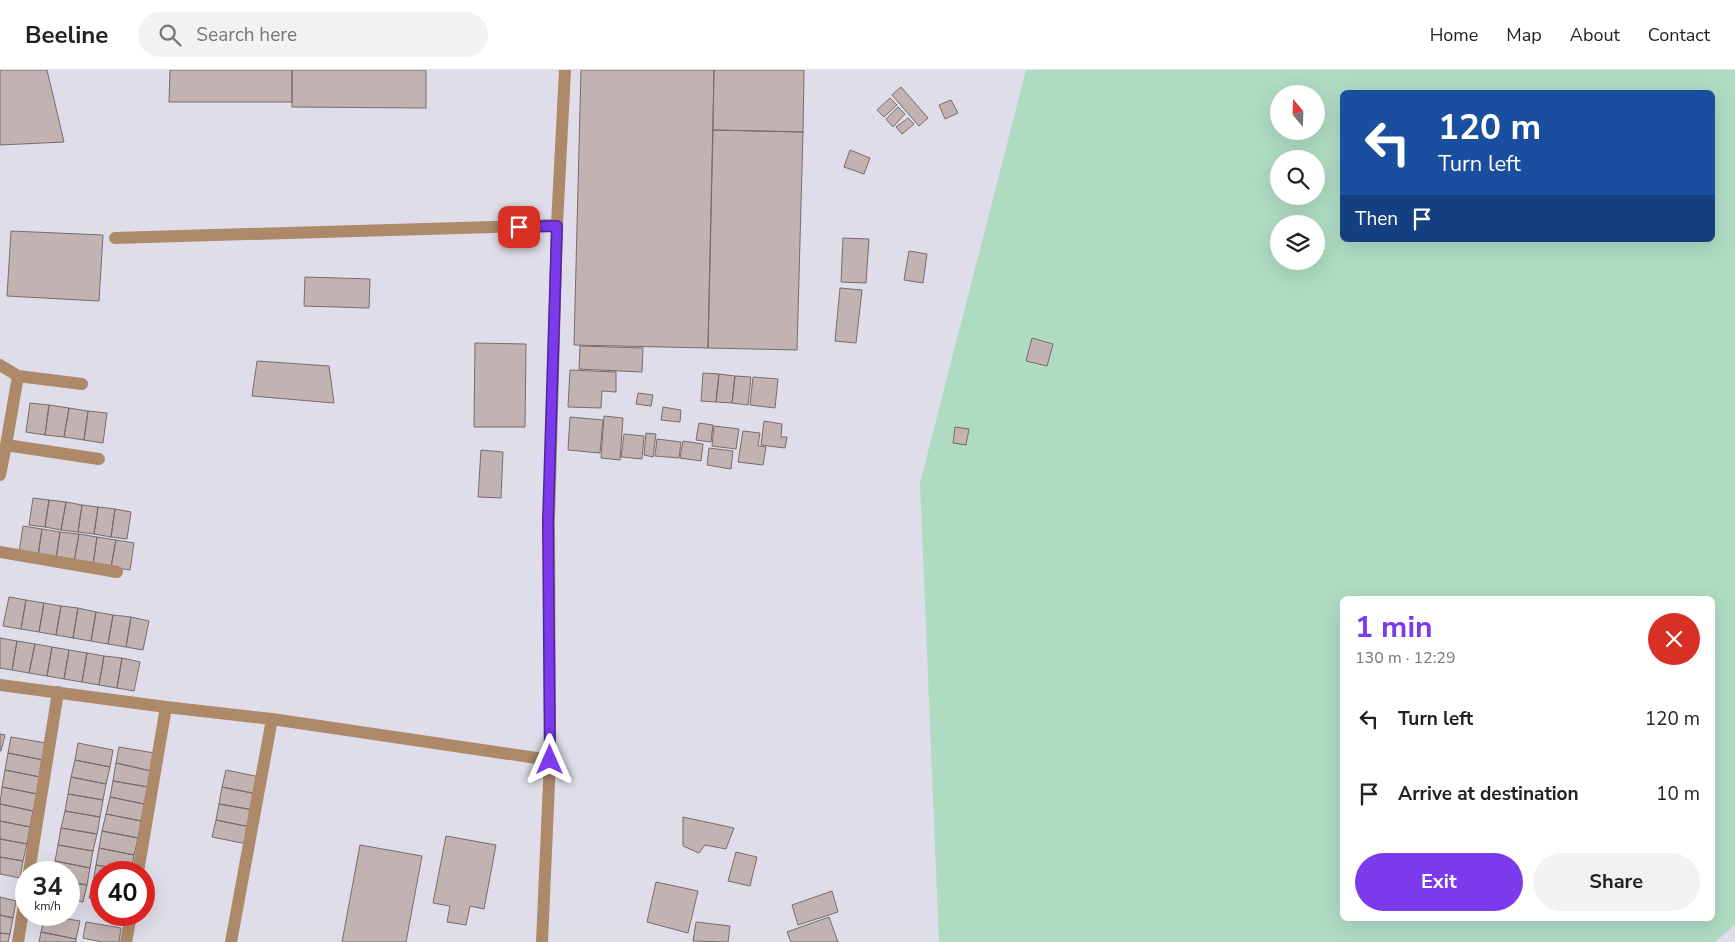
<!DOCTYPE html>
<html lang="en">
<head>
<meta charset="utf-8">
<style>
  body { margin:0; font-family:"Nunito Sans",sans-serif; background:#f2f2f2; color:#222; height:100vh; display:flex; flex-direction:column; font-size:19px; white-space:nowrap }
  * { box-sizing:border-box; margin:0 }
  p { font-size:16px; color:#767676 }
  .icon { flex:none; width:28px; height:28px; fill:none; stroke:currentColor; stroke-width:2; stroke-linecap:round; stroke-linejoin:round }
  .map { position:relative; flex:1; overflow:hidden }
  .panel { position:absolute; left:1340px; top:526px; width:375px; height:325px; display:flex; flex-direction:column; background:#fff; border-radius:8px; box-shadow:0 5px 20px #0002 }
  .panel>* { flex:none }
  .hud { position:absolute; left:1340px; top:20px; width:375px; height:152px; border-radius:8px; box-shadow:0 5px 20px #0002; background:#1a4fa0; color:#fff; overflow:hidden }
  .needle { width:32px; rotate:341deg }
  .tools { position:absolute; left:1270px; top:15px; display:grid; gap:10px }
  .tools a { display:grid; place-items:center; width:55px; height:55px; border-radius:50%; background:#fff; box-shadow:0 5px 20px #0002; font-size:25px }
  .speed { position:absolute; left:15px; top:791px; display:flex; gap:10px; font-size:25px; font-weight:700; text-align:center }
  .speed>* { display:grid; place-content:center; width:65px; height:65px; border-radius:50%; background:#fff; box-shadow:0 5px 20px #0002; line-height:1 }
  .speed small { font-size:12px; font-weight:400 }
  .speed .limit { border:8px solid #d22; background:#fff; color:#111 }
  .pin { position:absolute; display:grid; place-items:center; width:42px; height:42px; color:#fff; margin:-21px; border-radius:10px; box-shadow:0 2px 8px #0006 }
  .me { position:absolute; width:55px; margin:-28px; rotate:0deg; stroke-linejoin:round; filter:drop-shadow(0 0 4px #0008) }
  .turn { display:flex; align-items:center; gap:18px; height:105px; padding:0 15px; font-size:22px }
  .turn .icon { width:65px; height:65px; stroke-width:2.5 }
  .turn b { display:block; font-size:35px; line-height:42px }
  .then { display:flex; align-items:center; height:48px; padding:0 15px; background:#0003; gap:10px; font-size:19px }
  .round { display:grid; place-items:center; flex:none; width:52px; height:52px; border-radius:26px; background:#f2f2f2 }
  .headline { display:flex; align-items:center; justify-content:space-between; height:85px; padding:0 15px }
  h1 { font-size:30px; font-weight:700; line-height:38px; color:#7c3aed }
  .primary-button { display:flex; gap:10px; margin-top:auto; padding:10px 15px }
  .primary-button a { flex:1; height:58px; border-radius:30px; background:#7c3aed; color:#fff; font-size:20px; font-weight:700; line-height:58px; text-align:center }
  .primary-button a+a { background:#f2f2f2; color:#222 }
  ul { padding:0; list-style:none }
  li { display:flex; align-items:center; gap:15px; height:75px; padding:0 15px }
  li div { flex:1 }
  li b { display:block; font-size:19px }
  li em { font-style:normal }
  header { display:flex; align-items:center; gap:30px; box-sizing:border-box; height:70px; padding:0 25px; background:#fff; border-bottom:1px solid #e0e0e0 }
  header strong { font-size:24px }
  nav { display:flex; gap:28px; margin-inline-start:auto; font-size:18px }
  .search { width:350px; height:45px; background:#f2f2f2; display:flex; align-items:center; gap:12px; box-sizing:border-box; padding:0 18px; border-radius:28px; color:#767676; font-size:19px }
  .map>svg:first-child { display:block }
  .green { fill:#afdbc3; fill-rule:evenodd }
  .building { fill:#c2b3b2; stroke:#796b6a }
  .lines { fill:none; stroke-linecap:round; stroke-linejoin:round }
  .minor { stroke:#ad8969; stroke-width:12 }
  .route-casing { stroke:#51269a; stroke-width:12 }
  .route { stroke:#7c3aed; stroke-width:9 }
</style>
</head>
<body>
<header>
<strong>Beeline</strong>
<div class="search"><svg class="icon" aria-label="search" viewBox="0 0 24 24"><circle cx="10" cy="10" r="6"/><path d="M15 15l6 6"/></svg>Search here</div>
<nav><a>Home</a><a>Map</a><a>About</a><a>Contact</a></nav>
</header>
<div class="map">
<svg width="1735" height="872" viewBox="0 0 1735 872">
  <rect width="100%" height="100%" fill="#dedde9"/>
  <path class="green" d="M1026,0h709v855l-20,17h-776l-19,-459zM1342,22h370v148h-370zM1279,24h37v37h-37zM1279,89h37v37h-37zM1279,154h37v37h-37zM1342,529h370v320h-370z"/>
  <path class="building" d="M0,0h47l17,72 -64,3z
    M170,0h122v32h-123z
    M292,0h134v38l-134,-1z
    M581,0h133l-6,278 -134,-3z
    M714,0h90l-1,62 -90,-2z
    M901,17l27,31 -9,8 -27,-31z
    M890,28l7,7 -13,12 -7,-7z
    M951,30l7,13 -13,6 -6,-14z
    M898,37l7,7 -12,13 -7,-8z
    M908,48l6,6 -12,10 -6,-7z
    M713,60l90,2 -6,218 -89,-2z
    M850,80l20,8 -6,16 -20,-7z
    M11,161l92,4 -4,66 -92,-5z
    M843,168l26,1 -3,44 -25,-1z
    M909,181l18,3 -4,29 -19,-3z
    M305,207l65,2 -1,29 -65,-2z
    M840,218l22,2 -6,53 -21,-2z
    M1032,268l21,6 -6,22 -21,-5z
    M475,273l51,1 -1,83h-51z
    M580,276l63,2 -1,24 -63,-3z
    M257,291l72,5 5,37 -82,-7z
    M570,300l46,2v20l-14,-1 -1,17 -33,-1z
    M703,303l16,1 -3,28 -15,-1z
    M719,304l16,2 -3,27 -16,-1z
    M735,306l16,1 -3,28 -16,-2z
    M753,307l25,2 -3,29 -25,-3z
    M638,323l15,2 -2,11 -15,-2z
    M30,333l19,2 -4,30 -19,-3z
    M49,335l20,3 -5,29 -19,-2z
    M663,337l18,3 -1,12 -19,-2z
    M69,338l19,3 -4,29 -20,-3z
    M88,341l19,2 -4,30 -19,-3z
    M604,346l19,2 -3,42 -19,-2z
    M570,347l33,3 -3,33 -32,-3z
    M764,351l18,3 -1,13h6l-2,11 -24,-3z
    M699,353l14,2 -2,17 -15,-2z
    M714,356l25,3 -3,20 -24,-3z
    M955,357l14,2 -3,16 -13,-2z
    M743,361l17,2 -2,13 8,1 -3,18 -25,-3z
    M646,363l10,1 -3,23 -9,-2z
    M624,364l20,2 -2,23 -21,-2z
    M657,369l24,3 -2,16 -24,-2z
    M683,371l20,3 -2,17 -21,-3z
    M709,378l24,3 -2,18 -24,-4z
    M481,380l22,2 -2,46 -23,-1z
    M33,428l16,2 -4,27 -16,-2z
    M49,430l17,2 -5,28 -16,-3z
    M66,432l16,3 -4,27 -17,-2z
    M82,435l16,2 -4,27 -16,-2z
    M98,437l17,2 -4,28 -17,-3z
    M115,439l16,3 -4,27 -16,-2z
    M23,456l19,3 -4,27 -19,-3z
    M42,459l18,3 -4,27 -18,-3z
    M60,462l19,2 -5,28 -18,-3z
    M79,464l18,3 -4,28 -19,-3z
    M97,467l19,3 -5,27 -18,-2z
    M116,470l18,3 -4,27 -19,-3z
    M9,527l17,3 -5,29 -18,-3z
    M26,530l18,3 -5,29 -18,-3z
    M44,533l17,3 -5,29 -17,-3z
    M61,536l17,2 -5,30 -17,-3z
    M78,538l18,4 -5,29 -18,-3z
    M96,542l17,3 -5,29 -17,-3z
    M113,545l18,2 -5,30 -18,-3z
    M131,547l18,4 -6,29 -17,-3z
    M0,568l17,3 -5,29 -12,-2z
    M17,571l18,3 -6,29 -17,-3z
    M35,574l17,3 -5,29 -18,-3z
    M52,577l17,3 -5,29 -17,-3z
    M69,580l18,3 -5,29 -18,-3z
    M87,583l17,3 -5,29 -17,-3z
    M104,586l18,2 -5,30 -18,-3z
    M122,588l18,4 -6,29 -17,-3z
    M0,664l5,1 -4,16h-1z
    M11,667l35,6 -3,17 -35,-7z
    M78,673l35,7 -3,17 -35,-7z
    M119,677l35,6 -3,18 -35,-8z
    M8,683l35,7 -3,17 -35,-7z
    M75,690l35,7 -4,17 -35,-7z
    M116,693l35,8 -3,16 -35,-6z
    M5,700l35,7 -3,17 -35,-7z
    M226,700l34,7 -3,17 -35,-7z
    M71,707l35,7 -3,16 -35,-6z
    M113,711l35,6 -4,17 -34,-7z
    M2,717l35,7 -4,17 -33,-7z
    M222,717l35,7 -3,16 -35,-6z
    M68,724l35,6 -3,17 -35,-6z
    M110,727l34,7 -3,17 -35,-7z
    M0,734l33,7 -3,16 -30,-6z
    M219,734l35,6 -4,17 -34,-7z
    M65,741l35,6 -3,17 -36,-6z
    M106,744l35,7 -3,17 -36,-7z
    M683,747l51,11 -8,21 -21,-4 -6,8 -16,-7z
    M216,750l34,7 -3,17 -35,-7z
    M0,751l30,6 -3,17 -27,-5z
    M61,758l36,6 -4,17 -35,-6z
    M102,761l36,7 -4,17 -35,-7z
    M446,766l50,9 -12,64 -14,-3 -4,19 -19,-3 3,-16 -17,-3z
    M0,769l27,5 -4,17 -23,-4z
    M58,775l35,6 -3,17 -35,-7z
    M360,775l62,11 -16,86h-64z
    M99,778l35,7 -3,16 -35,-6z
    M736,782l21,5 -7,29 -22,-5z
    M0,787l23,4 -3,17 -20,-4z
    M55,791l35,7 -3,17 -18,-3v-10h-16z
    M96,795l35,6v1h-30v11l-8,-1z
    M69,812l18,3 -4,17 -14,-3z
    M93,812l8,1v18l-12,-3z
    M656,812l42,9 -10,42 -41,-11z
    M832,821l6,21 -40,13 -6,-20z
    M0,827l16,4 -3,17 -13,-3z
    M0,845l13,3 -3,16 -10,-1z
    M45,845l35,6 -4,18 -35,-7z
    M829,847l9,25h-47l-4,-10z
    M86,852l35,6 -2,14h-17l-19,-4z
    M696,852l34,4 -2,16 -35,-1z
    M41,862l35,7v3h-37z
    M0,863l10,1 -2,8h-8z"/>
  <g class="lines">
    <path class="minor" d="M115,168l442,-13
      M0,295l18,11
      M6,375l12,-69 64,8
      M0,405l6,-30 93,14
      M0,482l117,20
      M0,615l166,22 106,12 278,41
      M29,802l29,-180
      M138,802l28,-165
      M18,872l8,-50
      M126,872l5,-27
      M231,872l41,-223
      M542,872l8,-182 -1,-239 8,-296 8,-155"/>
  </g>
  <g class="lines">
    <g class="route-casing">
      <path id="route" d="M519,157l38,-1 -9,295 2,239"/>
    </g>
    <use href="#route" class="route"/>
  </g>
</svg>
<div class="tools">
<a><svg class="needle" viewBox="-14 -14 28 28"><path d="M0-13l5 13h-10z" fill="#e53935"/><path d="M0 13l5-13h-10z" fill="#767676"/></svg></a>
<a><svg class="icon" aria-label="search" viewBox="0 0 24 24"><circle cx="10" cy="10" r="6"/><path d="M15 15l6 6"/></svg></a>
<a><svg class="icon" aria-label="layers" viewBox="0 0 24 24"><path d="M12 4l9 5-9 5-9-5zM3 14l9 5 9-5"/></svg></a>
</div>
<div class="speed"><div>34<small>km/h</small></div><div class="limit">40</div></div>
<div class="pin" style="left:519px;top:157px;background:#d93025"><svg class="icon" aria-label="arrive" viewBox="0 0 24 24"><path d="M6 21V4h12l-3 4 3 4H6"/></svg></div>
<svg class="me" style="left:550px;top:690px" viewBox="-20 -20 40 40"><path d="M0-17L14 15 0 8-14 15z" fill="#7c3aed" stroke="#fff" stroke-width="4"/></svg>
<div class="hud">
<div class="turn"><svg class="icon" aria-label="left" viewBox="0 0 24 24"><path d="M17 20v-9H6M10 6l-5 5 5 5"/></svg><div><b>120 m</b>Turn left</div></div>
<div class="then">Then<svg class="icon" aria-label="arrive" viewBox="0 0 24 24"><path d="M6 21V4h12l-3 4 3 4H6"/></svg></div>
</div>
<section class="panel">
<div class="headline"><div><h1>1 min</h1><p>130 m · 12:29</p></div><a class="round" style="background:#d93025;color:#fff"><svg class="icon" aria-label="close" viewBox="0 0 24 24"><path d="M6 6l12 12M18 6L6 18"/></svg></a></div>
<ul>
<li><svg class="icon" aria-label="left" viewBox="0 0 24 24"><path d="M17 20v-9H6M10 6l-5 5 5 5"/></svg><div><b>Turn left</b></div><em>120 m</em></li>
<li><svg class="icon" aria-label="arrive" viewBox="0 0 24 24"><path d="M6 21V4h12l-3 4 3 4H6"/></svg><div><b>Arrive at destination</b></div><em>10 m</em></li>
</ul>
<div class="primary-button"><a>Exit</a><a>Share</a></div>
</section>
</div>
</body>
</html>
